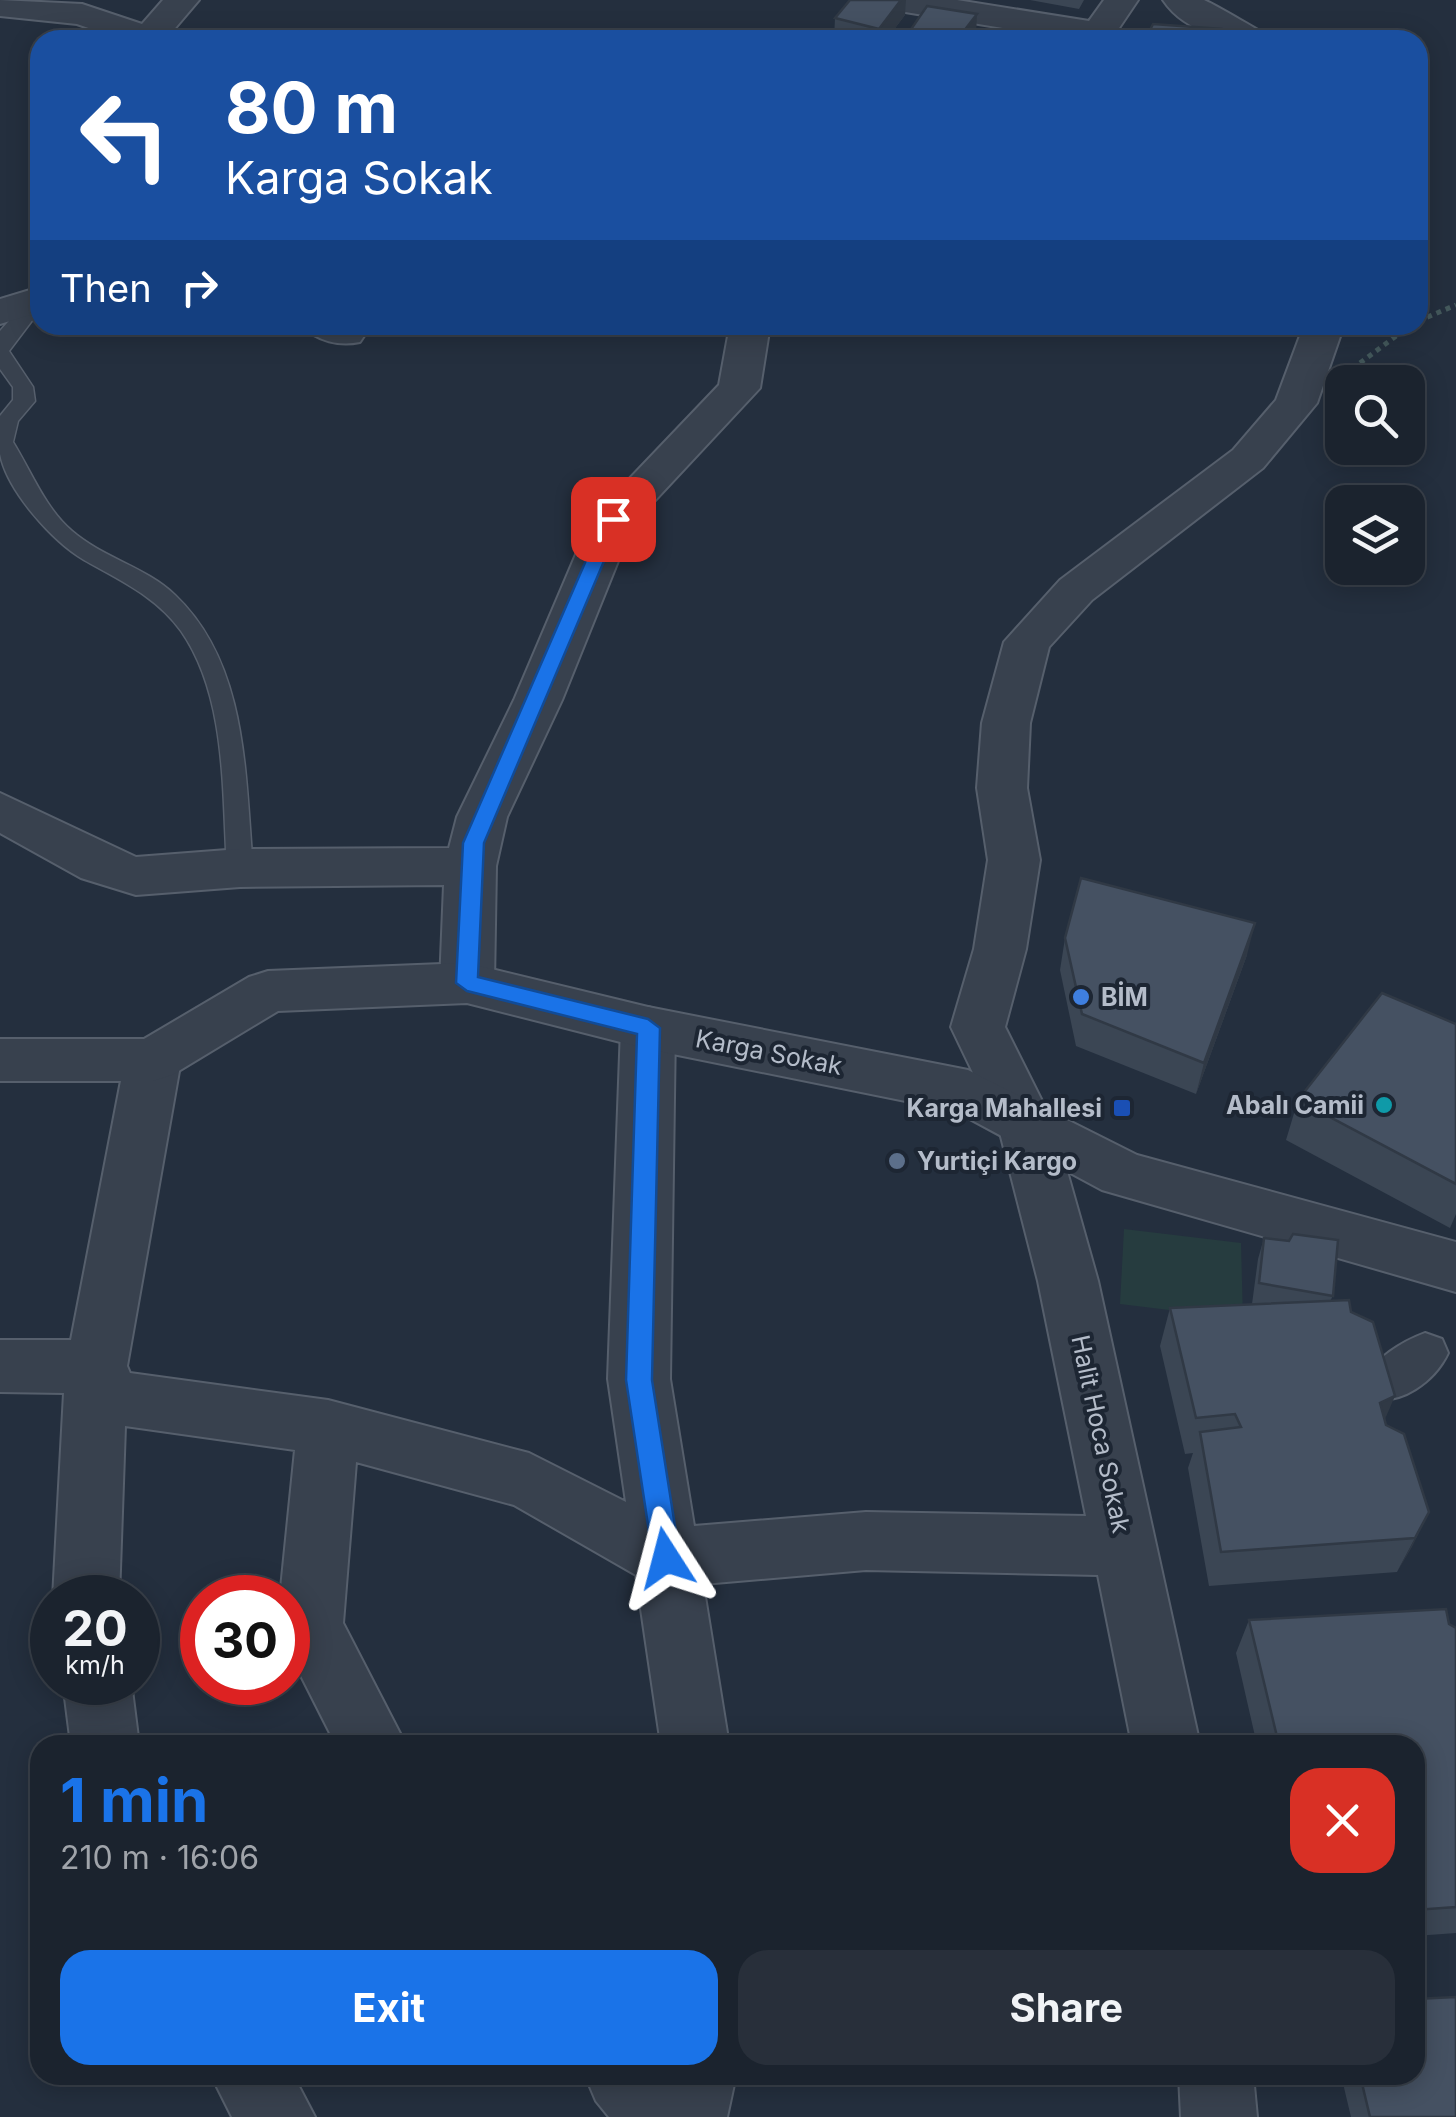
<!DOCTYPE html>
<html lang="en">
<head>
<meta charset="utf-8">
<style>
  body { margin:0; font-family:Inter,sans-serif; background:#282f3a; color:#f1f3f6; height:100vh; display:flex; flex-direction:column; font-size:38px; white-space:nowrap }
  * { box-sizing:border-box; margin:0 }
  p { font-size:32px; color:#a0a4aa }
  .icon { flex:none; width:55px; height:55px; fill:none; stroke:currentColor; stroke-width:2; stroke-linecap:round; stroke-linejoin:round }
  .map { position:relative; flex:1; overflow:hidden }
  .side { position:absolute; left:30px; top:1735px; width:1395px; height:350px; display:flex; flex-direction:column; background:#1b232e; border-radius:30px; box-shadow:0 5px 25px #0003,0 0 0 2px #39404a }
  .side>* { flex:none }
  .guide { position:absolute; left:30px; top:30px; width:1398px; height:305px; border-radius:30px; box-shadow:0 5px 25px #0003,0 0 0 2px #39404a; background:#1a4fa0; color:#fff; overflow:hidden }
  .tools { position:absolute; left:1325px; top:365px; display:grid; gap:20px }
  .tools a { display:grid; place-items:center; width:100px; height:100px; border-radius:20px; background:#1b232e; box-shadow:0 5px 25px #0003,0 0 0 2px #39404a; font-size:50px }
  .speed { position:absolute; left:30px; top:1575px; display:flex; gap:20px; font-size:50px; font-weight:700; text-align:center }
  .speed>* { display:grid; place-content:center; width:130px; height:130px; border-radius:50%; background:#1b232e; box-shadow:0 5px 25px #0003,0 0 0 2px #39404a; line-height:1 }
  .speed small { font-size:25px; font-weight:400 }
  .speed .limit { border:15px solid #d22; background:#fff; color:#111 }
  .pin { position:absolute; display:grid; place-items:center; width:85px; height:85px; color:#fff; margin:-42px; border-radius:20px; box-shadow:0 5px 15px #0006 }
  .me { position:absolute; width:110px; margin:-55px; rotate:351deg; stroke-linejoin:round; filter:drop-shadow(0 0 8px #0008) }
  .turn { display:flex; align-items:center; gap:35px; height:210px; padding:0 30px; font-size:45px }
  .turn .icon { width:130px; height:130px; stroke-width:2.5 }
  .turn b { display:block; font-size:70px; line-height:85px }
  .then { display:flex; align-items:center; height:95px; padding:0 30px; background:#0003; gap:20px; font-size:38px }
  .round { display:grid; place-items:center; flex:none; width:105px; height:105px; border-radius:30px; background:#282f3a }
  .overview { display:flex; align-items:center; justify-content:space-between; height:170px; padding:0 30px }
  h1 { font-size:60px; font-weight:700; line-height:75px; color:#1a73e8 }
  .cta { display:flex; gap:20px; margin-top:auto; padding:20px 30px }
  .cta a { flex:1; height:115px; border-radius:30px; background:#1a73e8; color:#fff; font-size:40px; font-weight:700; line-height:115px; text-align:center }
  .cta a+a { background:#282f3a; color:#f1f3f6 }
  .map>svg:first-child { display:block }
  .green { fill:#263c3f }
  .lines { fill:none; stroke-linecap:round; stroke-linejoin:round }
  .service-casing { stroke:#565f6c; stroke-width:3 }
  .pedestrian-casing { stroke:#565f6c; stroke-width:4 }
  .minor-casing { stroke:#565f6c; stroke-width:4 }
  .tertiary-casing { stroke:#565f6c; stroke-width:4 }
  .path { stroke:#44595c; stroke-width:5; stroke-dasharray:5 5; stroke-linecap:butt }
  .service { fill:#38414e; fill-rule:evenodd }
  .pedestrian { fill:#38414e; fill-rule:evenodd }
  .minor { fill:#38414e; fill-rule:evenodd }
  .tertiary { fill:#38414e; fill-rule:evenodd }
  .wall { fill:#3b4654 }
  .shaded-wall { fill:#303945 }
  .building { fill:#455162; stroke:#303945; stroke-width:2.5 }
  .route { fill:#1a73e8; stroke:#114b97; stroke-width:2.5 }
  .shop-dot { fill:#3f7fe0; stroke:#1d2633; stroke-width:4 }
  .culture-dot { fill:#0f9aa8; stroke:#1d2633; stroke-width:4 }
  .transit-dot { fill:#1a4fb4; stroke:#1d2633; stroke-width:4 }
  .service-dot { fill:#5c6f8a; stroke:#1d2633; stroke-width:4 }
  .labels { text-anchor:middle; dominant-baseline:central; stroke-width:8; stroke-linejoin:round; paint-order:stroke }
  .poi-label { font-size:25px; font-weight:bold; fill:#b4bcc9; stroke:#1d2633; text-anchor:start }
  .street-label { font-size:25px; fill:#b4bcc9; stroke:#1d2633 }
</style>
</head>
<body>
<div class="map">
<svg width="1456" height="2117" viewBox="0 0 1456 2117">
  <rect width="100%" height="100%" fill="#242f3e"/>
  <path class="green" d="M1124,1229l117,14 2,76 -123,-15z"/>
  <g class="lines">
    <g class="service-casing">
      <path id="service" d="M40,296v14l-31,41 24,36 2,14 -17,20 -5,21c18,29 32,66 59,89 31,27 74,36 103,64 73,69 70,180 78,273l-4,7h-18l-4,-7c-5,-76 0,-171 -46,-237 -25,-35 -62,-51 -97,-71 -31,-18 -77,-69 -84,-106 0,-11 0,-26 0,-38l13,-16v-13l-13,-18v-38l30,-34z"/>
    </g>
    <g class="pedestrian-casing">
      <path id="pedestrian" d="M1425,1333l17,6 6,14c-13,28 -48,54 -78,44l-7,-15c12,-24 38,-40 62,-49z"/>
    </g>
    <g class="minor-casing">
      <path id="minor" d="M0,0l82,4 78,26 5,7 -42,3 -46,-16 -77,-8z
        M876,0h81l132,21 15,-21h34l-27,40h-34l-184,-30 -12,-3z
        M1163,0c12,0 29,0 41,0 6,2 67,37 70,40 -41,0 -86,-3 -111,-40z
        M304,325h57l5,8 -6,9c-19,4 -45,0 -56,-17z
        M730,325h40l-10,63 -127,136 -71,176 -55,117 -11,49 -2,117 -8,14 -19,6 -19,-6 -8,-14 4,-98 -204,2 -104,8 -55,-17 -81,-45v-40l136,64 104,-8 209,-1 8,-31 57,-117 77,-181 128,-134z
        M1304,325h40l-27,78 -54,65 -171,132 -43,47 -19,76 -3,65 13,72 -14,89 -21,78 49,98 44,156 102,464h-68l-34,-170 -232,-5 -163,14 26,161h-68l-25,-170 -122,-70 -158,-43 -13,161 63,122h-70l-48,-95v-52h-8l15,-148 -170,-24 -6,172h-66l11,-205 -64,-1v-52h71l54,-280 9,-15 19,-6 19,6 9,15 -54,306 3,7 198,27 201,53 97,49 -18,-123 13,-351 8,-15 19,-6 19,6 8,15 -5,351 24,147 172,-14 220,4 -48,-235 -40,-156 -47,-98 23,-78 14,-89 -11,-72 5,-65 22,-81 56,-62 173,-130 43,-50z
        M63,1682h68l8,63h-68z
        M211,2075h82l22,42h-83z
        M585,2075h151l-9,42h-118l-13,-16z
        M1179,2075h74l4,42h-76z"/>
    </g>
    <g class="tertiary-casing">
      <path id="tertiary" d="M163,0h36l-34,40h-37z
        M40,287v25l-40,12v-25z
        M467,963l181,44 320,63 169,85 319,87v50l-354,-102 -147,-79 -307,-62 -181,-46 -189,8 -106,64 -19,6h-153v-42h144l105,-62 19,-6z"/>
    </g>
    <path class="path" d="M1418,321l38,-16
      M1360,363l51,-38"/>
    <use href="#service" class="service"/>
    <use href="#pedestrian" class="pedestrian"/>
    <use href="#minor" class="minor"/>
    <use href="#tertiary" class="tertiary"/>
  </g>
  <path class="wall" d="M850,0h56l-1,15 -19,25 -52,-1 1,-21z
    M1030,0h54l-5,9z
    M907,35l69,1 -4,4h-65z
    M1065,938l182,17 -51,139 -120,-48 -16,-76z
    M1456,1024v190l-6,14 -164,-88 12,-40z
    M1264,1238l69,58 -3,5 21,11 35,113 43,87 -32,60 -188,14 -21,-118 5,-15 -8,1 -25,-108 10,-38 86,-3 -4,-1 6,-45z
    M1249,1620l200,4 7,4v305l-41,3v-191h-158l-21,-92z
    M1341,2075h74l41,42h-105z"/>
  <path class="shaded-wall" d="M901,0h5l-1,15 -19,25h-7v-11z
    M977,14l-1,22 -4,4h-15z
    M1255,923l-8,32 -51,139 8,-31z
    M1395,1396l-16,37 1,-30z
    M1429,1512l-17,35 -15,25 18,-34z"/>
  <path class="building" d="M850,0h51l-22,29 -44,-11z
    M927,6l50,8 -20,26h-15l-35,-5z
    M1153,24l68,5 -4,11h-72z
    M1081,878l174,45 -51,140 -122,-49 -17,-76z
    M1382,993l74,31v160l-158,-84z
    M1293,1234l45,6 -5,56 -74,-13 5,-45 25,3z
    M1349,1300l2,12 22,10 22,74 -15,7 6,22 18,9 25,78 -14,26 -194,14 -21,-120 41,-5 -6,-13 -39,4 -26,-110z
    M1446,1609l3,15 7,4v279l-41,3v-165h-136l-30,-125z
    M1456,1997v120h-86l-10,-42h55v-76z"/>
  <path class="route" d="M613,513l9,6 -138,324 -6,134 170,42 12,9 -8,352 28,178 -4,8 -10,4 -9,-4 -4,-8 -27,-178 11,-346 -170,-43 -11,-8 7,-140 141,-324z"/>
  <circle class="shop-dot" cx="1081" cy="997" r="10"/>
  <circle class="culture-dot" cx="1384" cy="1105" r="10"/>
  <rect class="transit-dot" x="1112" y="1098" width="20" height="20" rx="5"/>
  <circle class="service-dot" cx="897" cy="1161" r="10"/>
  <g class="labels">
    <g class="poi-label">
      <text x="1101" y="997">BİM</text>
      <text x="1364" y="1105" text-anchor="end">Abalı Camii</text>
      <text x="1102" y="1108" text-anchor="end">Karga Mahallesi</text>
      <text x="917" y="1161">Yurtiçi Kargo</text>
    </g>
    <g class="street-label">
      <text transform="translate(769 1052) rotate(11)">Karga Sokak</text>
      <text transform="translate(1101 1434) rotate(78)">Halit Hoca Sokak</text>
    </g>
  </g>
</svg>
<div class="tools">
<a><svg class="icon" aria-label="search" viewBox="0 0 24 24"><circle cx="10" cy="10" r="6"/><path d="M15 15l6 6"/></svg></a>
<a><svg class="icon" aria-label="layers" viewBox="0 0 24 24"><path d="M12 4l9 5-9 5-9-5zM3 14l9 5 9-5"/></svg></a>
</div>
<div class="speed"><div>20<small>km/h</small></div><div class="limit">30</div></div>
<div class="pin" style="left:613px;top:519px;background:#d93025"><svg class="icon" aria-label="arrive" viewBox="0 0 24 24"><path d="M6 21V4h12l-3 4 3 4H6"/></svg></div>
<svg class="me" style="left:666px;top:1558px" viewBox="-20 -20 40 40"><path d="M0-17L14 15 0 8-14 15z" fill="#1a73e8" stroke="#fff" stroke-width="4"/></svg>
<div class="guide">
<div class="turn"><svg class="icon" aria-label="left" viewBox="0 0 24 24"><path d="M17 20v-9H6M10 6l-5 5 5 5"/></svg><div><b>80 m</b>Karga Sokak</div></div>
<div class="then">Then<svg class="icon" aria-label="right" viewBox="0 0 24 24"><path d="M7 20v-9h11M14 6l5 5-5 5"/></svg></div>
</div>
<section class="side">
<div class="overview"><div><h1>1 min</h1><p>210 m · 16:06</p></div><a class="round" style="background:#d93025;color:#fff"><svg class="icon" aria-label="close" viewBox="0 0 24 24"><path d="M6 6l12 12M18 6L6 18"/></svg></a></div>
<div class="cta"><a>Exit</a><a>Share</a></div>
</section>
</div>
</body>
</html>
